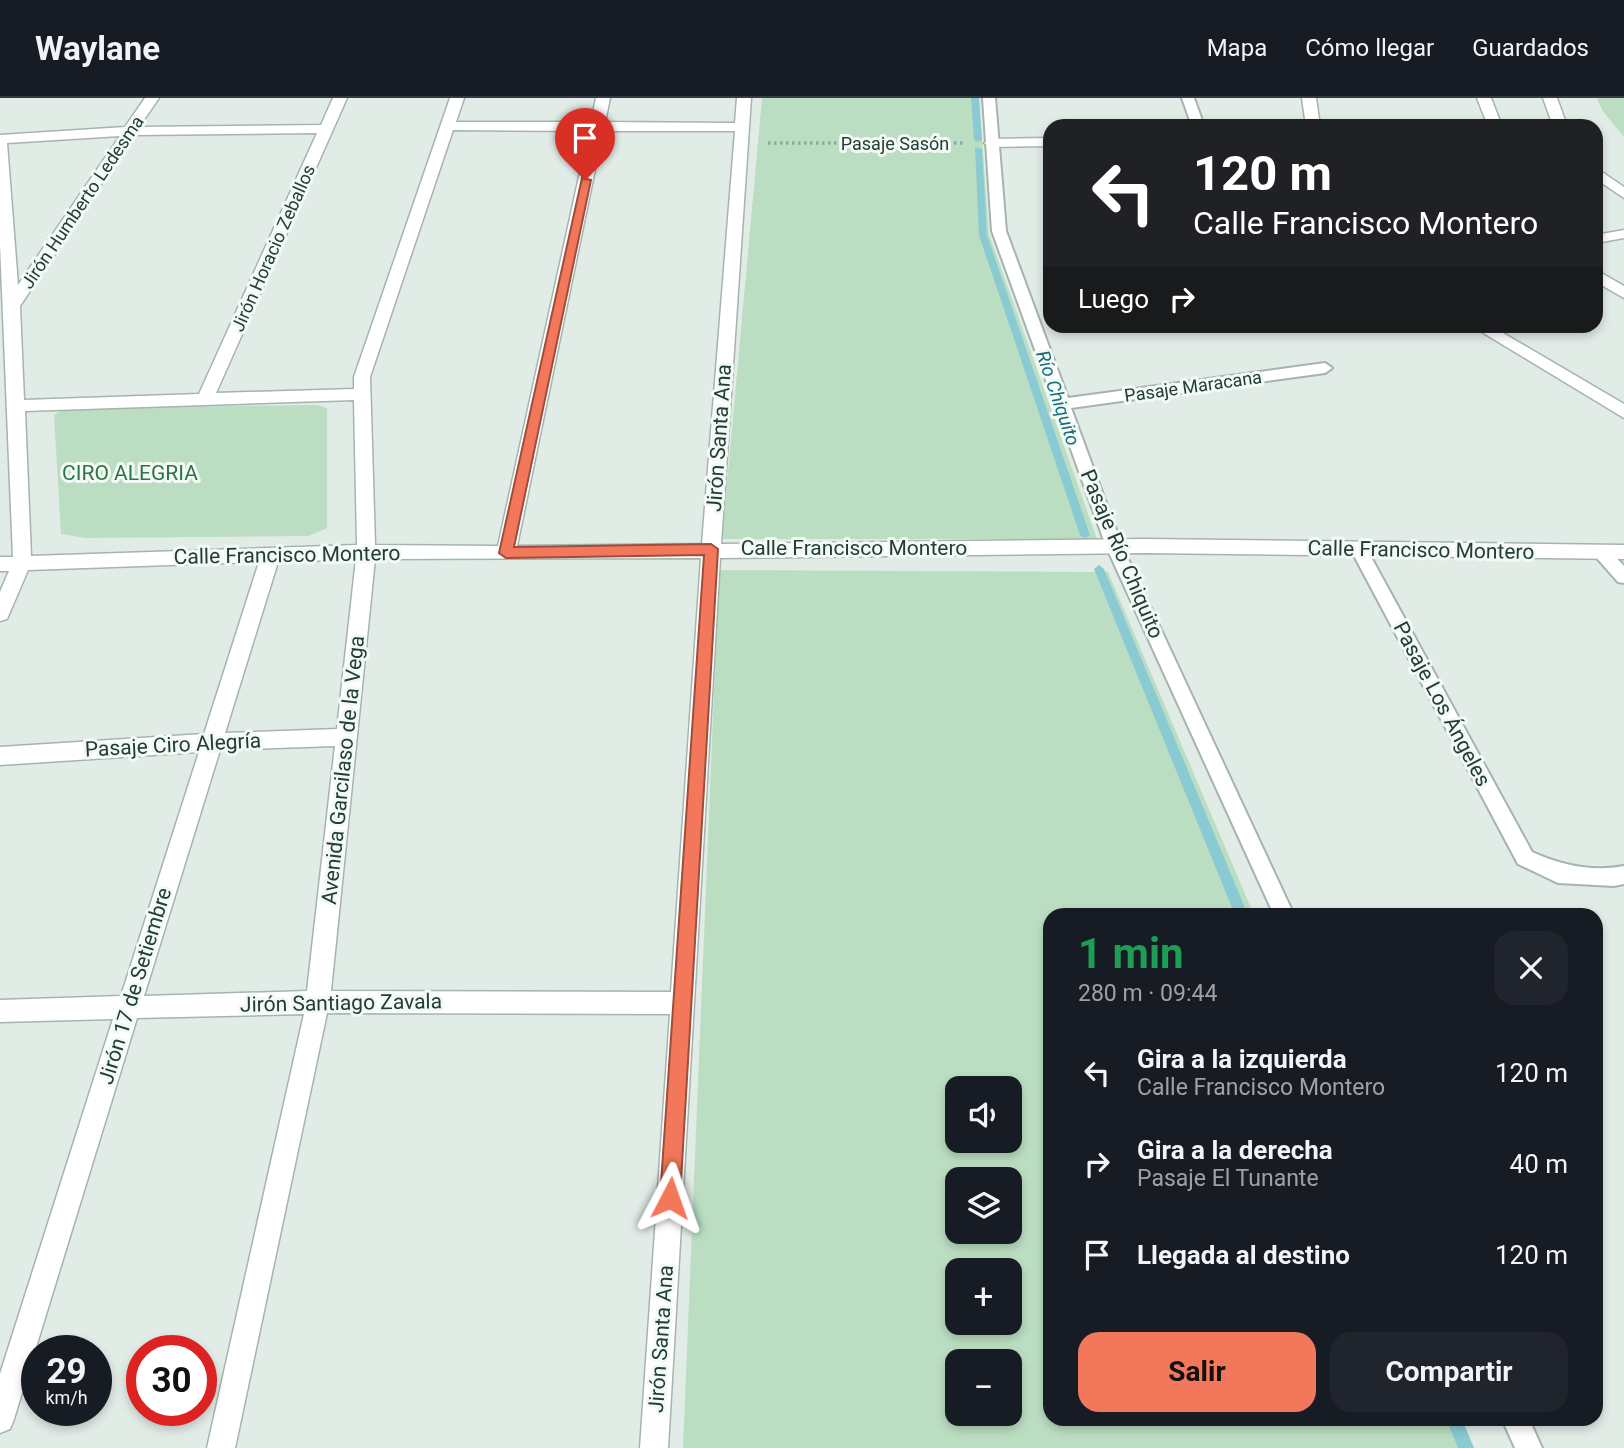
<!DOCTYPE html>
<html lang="es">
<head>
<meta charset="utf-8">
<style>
  body { margin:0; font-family:Roboto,sans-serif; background:#20242c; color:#f1f3f6; height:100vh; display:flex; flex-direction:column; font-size:26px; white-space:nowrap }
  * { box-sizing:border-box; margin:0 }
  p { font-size:23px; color:#9ea1a6 }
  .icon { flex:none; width:38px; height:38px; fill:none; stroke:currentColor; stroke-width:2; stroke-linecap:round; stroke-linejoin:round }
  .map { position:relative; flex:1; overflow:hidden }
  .sheet { position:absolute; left:1043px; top:810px; width:560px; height:518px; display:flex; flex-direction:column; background:#171b24; border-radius:21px; box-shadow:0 4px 10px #0003 }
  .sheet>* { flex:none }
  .top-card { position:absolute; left:1043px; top:21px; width:560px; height:214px; border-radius:21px; box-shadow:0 4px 10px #0003; background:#202124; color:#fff; overflow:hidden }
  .fabs { position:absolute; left:945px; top:978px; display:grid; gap:14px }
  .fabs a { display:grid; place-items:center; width:77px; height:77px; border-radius:14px; background:#171b24; box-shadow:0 4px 10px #0003; font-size:35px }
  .speed { position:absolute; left:21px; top:1237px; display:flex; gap:14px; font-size:35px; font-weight:700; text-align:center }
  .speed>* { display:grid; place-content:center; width:91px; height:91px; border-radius:50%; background:#171b24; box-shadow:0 4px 10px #0003; line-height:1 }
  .speed small { font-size:18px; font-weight:400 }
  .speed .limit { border:10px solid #d22; background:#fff; color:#111 }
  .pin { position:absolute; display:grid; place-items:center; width:60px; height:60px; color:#fff; margin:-72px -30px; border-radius:50% 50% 50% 0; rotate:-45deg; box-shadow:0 0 7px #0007 }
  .pin .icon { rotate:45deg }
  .me { position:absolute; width:77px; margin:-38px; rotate:4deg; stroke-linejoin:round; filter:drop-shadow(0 0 5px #0008) }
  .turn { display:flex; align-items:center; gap:24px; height:147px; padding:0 35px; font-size:32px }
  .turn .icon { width:91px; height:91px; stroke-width:2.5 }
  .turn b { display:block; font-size:49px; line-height:60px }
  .then { display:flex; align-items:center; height:66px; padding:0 35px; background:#0003; gap:14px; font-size:26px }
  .round { display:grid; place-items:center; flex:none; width:74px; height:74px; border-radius:21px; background:#20242c }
  .head { display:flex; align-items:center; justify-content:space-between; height:119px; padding:0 35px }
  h1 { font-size:42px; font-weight:700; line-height:52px; color:#1e9e55 }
  .button { display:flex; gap:14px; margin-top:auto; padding:14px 35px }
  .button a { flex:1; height:80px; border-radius:21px; background:#f3775a; color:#111; font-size:28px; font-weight:700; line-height:80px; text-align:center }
  .button a+a { background:#20242c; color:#f1f3f6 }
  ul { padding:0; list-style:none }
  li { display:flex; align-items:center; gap:21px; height:91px; padding:0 35px }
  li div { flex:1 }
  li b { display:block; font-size:26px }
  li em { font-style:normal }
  header { display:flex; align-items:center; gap:42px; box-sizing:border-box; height:98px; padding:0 35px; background:#171b24; border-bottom:2px solid #363941 }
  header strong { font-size:33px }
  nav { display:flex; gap:38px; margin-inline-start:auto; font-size:24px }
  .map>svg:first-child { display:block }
  .green { fill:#bbdec2; fill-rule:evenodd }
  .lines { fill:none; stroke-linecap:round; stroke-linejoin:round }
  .stream { fill:#8acad2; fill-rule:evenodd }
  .service-casing { stroke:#a5b4ae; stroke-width:4 }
  .minor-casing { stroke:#a5b4ae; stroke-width:3 }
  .tertiary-casing { stroke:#a5b4ae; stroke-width:3 }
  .path { stroke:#82b09f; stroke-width:3.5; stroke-dasharray:2.5 3.5; stroke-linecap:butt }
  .service { fill:#fff; fill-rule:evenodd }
  .minor { fill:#fff; fill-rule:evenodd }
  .tertiary { fill:#fff; fill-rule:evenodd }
  .route { fill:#f3775a; stroke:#9e4d3a; stroke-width:2 }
  .labels { text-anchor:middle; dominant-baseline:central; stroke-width:6; stroke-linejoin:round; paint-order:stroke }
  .far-street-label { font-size:18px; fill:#223e35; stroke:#f3f9f5 }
  .far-water-label { font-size:19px; font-style:italic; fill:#1b6f7a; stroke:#f3f9f5 }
  .street-label { font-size:21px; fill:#223e35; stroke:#f3f9f5 }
  .park-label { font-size:21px; fill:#2c7544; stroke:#f3f9f5 }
</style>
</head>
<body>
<header>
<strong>Waylane</strong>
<nav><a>Mapa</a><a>Cómo llegar</a><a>Guardados</a></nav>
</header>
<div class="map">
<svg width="1624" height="1350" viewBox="0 0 1624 1350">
  <rect width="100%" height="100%" fill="#e2ece7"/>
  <path class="green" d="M762,0h217l10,136 108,305h-375z
    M1597,0h27v39l-22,-27z
    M318,307l9,3v120l-18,8 -224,2 -24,-4 -7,-119 12,-7z
    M719,472l389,2 146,343h-204v504h410l12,29h-789zM957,990h53v53h-53zM957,1082h53v52h-53zM957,1172h53v53h-53zM957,1264h53v52h-53z"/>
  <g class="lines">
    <path class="stream" d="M971,0h8l3,42 -4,2 -4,-2z
      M975,49l7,2 5,86 103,300 -5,4 -5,-4 -101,-300z
      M1099,467l5,4 144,346h-13l-141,-346z
      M1446,1321h16l12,29h-16z"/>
    <g class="service-casing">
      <path id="service" d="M983,0h12l11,133 62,167 257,-35 7,5 -7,5 -254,35 51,138 172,369h-20l-168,-369 -114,-315z
        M1182,0h12l10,28h-12z
        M1359,446l6,2 167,306c29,13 60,20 92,14v18l-10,2 -56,-3 -40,-19 -167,-314z
        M1601,448l6,2 17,18v17l-6,-1 -23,-26 -2,-4 2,-4z
        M1502,1321h27l13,29h-27z"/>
    </g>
    <g class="minor-casing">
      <path id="minor" d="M145,0h14l-20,29 182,-2 12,-27h14l-131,295 138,-4v-12l96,-279h14l-8,24h135l5,-24h14l-5,24 130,1 2,-25h14l-30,446 424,-5 479,6v14l-479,-6 -425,5 -52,890h-28l30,-434 -343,-1 -92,435h-28l97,-434 -167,4 -123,401 -4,10 -10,4v-59l113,-355 -113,3v-22l121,-4 78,-244 -199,13v-18l204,-13 55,-172 -231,8 -21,49 -7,2v-29l9,-21h-9v-14h13l-13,-313v-109l125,-8zM453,32l136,1 -91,415 -123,-1 -5,-168zM603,33h132l-33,413 -185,2zM317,35l-118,261 -175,6 -4,-94 114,-171zM120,38l-102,149 -11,-142zM354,302l3,145 -326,11 -6,-145zM701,460l-30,434 -340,-1 44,-432zM356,461l-19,170 -112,4 53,-171zM335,648l-28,245 -163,5 76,-246z
        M1477,0h14l11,28h-14z
        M1543,0h14l10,28h-14z
        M1050,40v8l-59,1 -7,-4 7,-4z
        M1596,70l28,19v11l-28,-19z
        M1624,132v8l-28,5v-8z
        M1596,172l28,16v12l-28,-16z"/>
    </g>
    <g class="tertiary-casing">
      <path id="tertiary" d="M1302,0h14l4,28h-14z
        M1472,228h19l133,78v14z"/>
    </g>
    <path class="path" d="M768,45h198"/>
    <use href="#service" class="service"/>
    <use href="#minor" class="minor"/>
    <use href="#tertiary" class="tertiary"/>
  </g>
  <path class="route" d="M582,80l9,2 -77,367 197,-3 7,5 -38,649 -3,6 -7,3 -7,-3 -3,-6 44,-643 -198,3 -7,-5z"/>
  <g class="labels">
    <g class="far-street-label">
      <text x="895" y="45">Pasaje Sasón</text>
      <text transform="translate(82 104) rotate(-56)">Jirón Humberto Ledesma</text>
      <text transform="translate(273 150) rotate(-66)">Jirón Horacio Zeballos</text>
      <text transform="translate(1193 288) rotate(-8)">Pasaje Maracana</text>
    </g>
    <g class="far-water-label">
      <text transform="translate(1058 300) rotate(71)">Río Chiquito</text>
    </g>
    <g class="street-label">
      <text transform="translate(719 340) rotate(-86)">Jirón Santa Ana</text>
      <text x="854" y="450">Calle Francisco Montero</text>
      <text transform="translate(1421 452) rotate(1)">Calle Francisco Montero</text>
      <text transform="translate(1122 456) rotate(67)">Pasaje Río Chiquito</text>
      <text transform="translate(287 457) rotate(-1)">Calle Francisco Montero</text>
      <text transform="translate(1442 606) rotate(62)">Pasaje Los Ángeles</text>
      <text transform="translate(173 647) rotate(-3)">Pasaje Ciro Alegría</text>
      <text transform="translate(343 672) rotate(-84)">Avenida Garcilaso de la Vega</text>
      <text transform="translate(135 888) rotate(-73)">Jirón 17 de Setiembre</text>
      <text transform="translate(341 905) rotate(-1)">Jirón Santiago Zavala</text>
      <text transform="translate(661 1241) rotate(-86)">Jirón Santa Ana</text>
    </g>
    <g class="park-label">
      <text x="130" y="375">CIRO ALEGRIA</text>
    </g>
  </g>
</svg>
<div class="fabs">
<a><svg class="icon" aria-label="sound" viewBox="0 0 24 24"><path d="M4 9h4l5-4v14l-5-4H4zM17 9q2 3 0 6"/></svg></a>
<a><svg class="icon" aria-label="layers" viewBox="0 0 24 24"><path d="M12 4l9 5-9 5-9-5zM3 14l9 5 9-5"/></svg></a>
<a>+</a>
<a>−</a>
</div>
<div class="speed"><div>29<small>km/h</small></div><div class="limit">30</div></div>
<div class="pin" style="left:585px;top:82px;background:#d93025"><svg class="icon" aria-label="arrive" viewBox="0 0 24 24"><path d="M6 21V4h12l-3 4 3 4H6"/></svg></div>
<svg class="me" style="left:670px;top:1100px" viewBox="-20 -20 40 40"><path d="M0-17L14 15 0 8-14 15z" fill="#f3775a" stroke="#fff" stroke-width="4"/></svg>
<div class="top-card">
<div class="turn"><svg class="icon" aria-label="left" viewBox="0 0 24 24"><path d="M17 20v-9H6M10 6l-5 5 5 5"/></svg><div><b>120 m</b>Calle Francisco Montero</div></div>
<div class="then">Luego<svg class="icon" aria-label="right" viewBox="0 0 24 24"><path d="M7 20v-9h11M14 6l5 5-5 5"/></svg></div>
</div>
<section class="sheet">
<div class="head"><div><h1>1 min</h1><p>280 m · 09:44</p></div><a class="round"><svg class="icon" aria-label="close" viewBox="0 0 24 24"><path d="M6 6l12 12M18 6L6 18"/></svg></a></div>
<ul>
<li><svg class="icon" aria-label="left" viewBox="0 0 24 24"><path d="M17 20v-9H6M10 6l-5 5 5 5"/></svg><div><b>Gira a la izquierda</b><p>Calle Francisco Montero</p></div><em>120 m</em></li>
<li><svg class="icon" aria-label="right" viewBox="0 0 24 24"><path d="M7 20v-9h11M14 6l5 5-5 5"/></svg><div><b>Gira a la derecha</b><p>Pasaje El Tunante</p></div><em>40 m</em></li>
<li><svg class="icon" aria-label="arrive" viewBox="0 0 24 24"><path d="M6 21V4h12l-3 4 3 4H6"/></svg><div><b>Llegada al destino</b></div><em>120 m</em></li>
</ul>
<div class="button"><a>Salir</a><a>Compartir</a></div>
</section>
</div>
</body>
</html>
